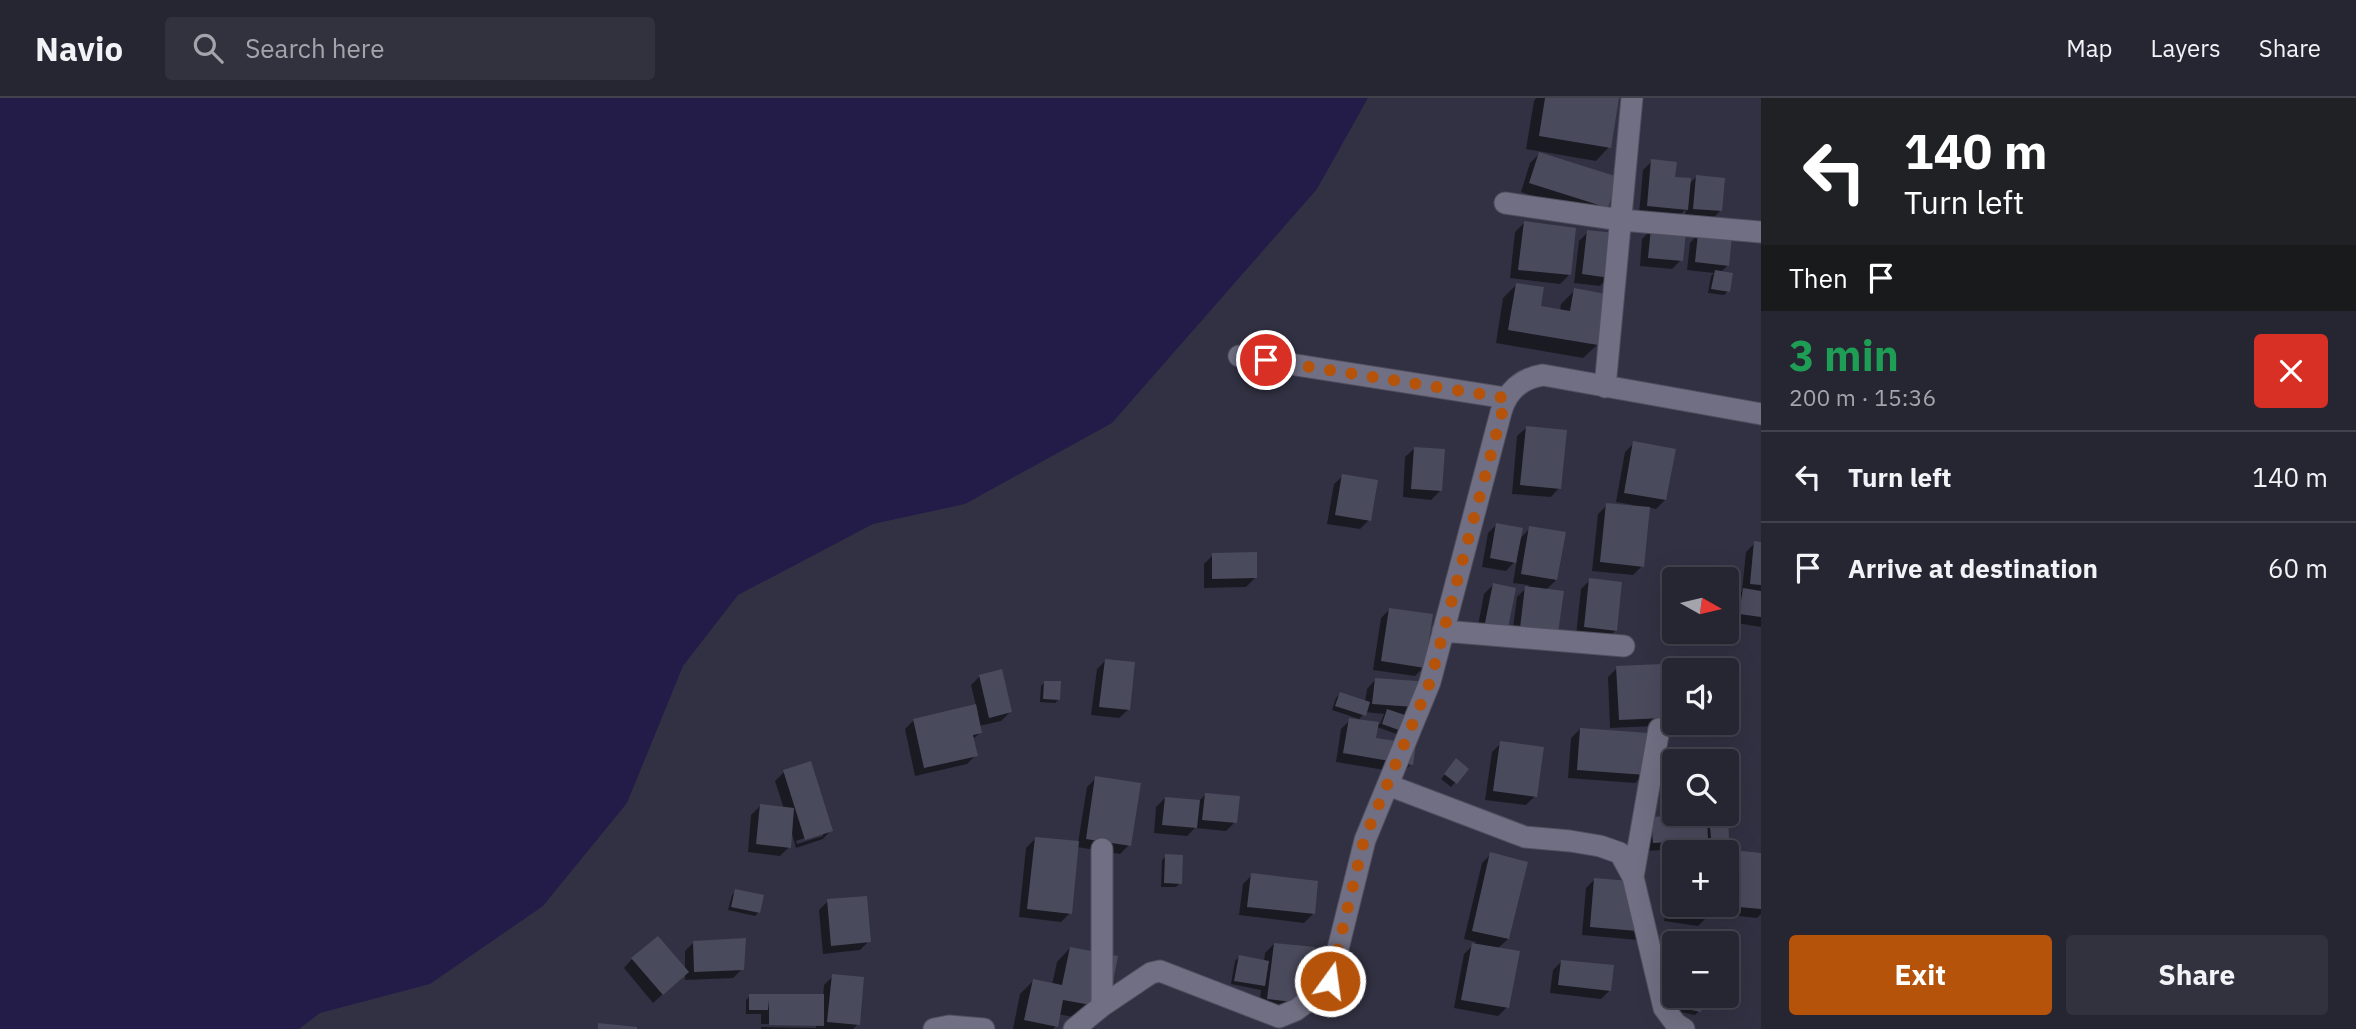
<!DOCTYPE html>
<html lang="en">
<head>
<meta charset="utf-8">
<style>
  body { margin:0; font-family:"IBM Plex Sans",sans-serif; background:#32313e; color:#f1f3f6; height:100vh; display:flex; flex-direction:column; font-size:26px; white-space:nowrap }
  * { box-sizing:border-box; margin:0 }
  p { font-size:23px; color:#a4a5ac }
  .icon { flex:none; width:38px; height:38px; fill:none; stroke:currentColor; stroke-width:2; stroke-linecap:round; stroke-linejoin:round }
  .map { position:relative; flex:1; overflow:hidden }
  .drawer { display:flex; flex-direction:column; background:#262532; width:595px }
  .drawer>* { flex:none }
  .hud { background:#202124; color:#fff; overflow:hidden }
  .needle { width:46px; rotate:98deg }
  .fabs { position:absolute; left:1662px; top:469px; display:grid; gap:14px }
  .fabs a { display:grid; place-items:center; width:77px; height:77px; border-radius:7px; background:#262532; box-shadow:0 7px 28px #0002,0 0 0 2px #42424d; font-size:35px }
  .pin { position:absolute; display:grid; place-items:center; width:60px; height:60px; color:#fff; margin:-30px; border:4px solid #fff; border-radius:50%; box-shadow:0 2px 7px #0007 }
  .me { position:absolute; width:77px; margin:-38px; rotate:14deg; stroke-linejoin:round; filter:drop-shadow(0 0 5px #0008) }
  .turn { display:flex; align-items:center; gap:24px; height:147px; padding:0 28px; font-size:32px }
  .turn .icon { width:91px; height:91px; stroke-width:2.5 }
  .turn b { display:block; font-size:49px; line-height:60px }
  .then { display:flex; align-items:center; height:66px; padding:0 28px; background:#0003; gap:14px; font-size:26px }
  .round { display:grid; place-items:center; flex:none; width:74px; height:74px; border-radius:7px; background:#32313e }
  .head { display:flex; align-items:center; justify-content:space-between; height:119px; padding:0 28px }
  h1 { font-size:42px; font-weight:700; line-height:52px; color:#1e9e55 }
  .primary-button { display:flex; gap:14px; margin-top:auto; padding:14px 28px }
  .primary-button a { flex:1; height:80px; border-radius:7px; background:#b45309; color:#fff; font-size:28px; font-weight:700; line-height:80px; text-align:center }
  .primary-button a+a { background:#32313e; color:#f1f3f6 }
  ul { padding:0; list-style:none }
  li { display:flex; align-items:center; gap:21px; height:91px; padding:0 28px; border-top:2px solid #42424d }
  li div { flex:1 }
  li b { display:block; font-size:26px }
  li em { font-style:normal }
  header { display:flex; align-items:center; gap:42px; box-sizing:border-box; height:98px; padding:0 35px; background:#262532; border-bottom:2px solid #42424d }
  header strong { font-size:33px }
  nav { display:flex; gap:38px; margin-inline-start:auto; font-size:24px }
  .search { width:490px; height:63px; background:#32313e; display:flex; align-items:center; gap:18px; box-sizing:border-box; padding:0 24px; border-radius:7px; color:#a4a5ac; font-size:26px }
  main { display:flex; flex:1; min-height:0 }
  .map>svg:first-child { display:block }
  .water { fill:#231c49 }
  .shadow { fill:#0007; fill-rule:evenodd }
  .building { fill:#4a4a5d }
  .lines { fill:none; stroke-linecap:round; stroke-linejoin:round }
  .minor-casing { stroke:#4f4e5e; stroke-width:23 }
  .minor { stroke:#706f83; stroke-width:21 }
  .route { stroke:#b45309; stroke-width:12; stroke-dasharray:0 21.6 }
</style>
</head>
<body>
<header>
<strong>Navio</strong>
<div class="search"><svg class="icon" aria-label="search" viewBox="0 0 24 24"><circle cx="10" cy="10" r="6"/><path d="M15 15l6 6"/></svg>Search here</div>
<nav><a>Map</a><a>Layers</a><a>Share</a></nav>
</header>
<main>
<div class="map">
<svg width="1761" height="931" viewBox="0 0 1761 931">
  <rect width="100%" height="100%" fill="#323143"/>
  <path class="water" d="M0,0h1368l-51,91 -205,234 -147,81 -92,20 -135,71 -55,71 -56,137 -84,103 -113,78 -110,29 -21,16h-299z"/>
  <path class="shadow" d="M1536,0h78l-5,49 -13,14 -70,-12 8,-48z
    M1539,56l68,53 -9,9 -77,-24 9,-29z
    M1652,63l21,17 15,7 8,-8 24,34 -9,9 -26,-3 1,-8 -9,9 -38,-4 4,-44z
    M1524,125l45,52 -9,9 -50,-6 5,-46z
    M1651,132l30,30 -9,9 -32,-3 2,-27z
    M1588,134l20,45 -8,9 -26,-3 5,-42z
    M1698,136l30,31 -8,8 8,18 -4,4 -16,-2 3,-17 3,-3 -27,-3 3,-27z
    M1517,186l22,24 21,3 1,-7 14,-14 22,55 -14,13 -87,-15 7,-45z
    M1526,330l33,60 -8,9 -39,-3 5,-58z
    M1634,345l31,57 -9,9 -8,-2 -6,59 -9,9 -41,-4 6,-57 9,-9 25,2 1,-2 -17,-3 9,-50z
    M1414,351l26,42 -9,9 -28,-3 2,-40z
    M1343,378l26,44 -9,9 -33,-5 7,-40z
    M1497,426l22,16 11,-12 26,52 -11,11 17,2 -50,43 5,-39 12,-12 -16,-2 4,-24 -11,12 -24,-4 6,-34z
    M1755,445h6v84l-30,-5 3,-23 8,-8 4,-39z
    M1213,457l42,23 -9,9 -42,1v-24z
    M1590,482l26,50 -9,9 -31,-3 5,-47z
    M1493,487l13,42 -29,4 7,-37z
    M1390,511l34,58 -9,9 -42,-6 8,-52z
    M1106,562l22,50 -9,8 -28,-3 6,-46z
    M1617,570l46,49 -8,9 -45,2 -2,-51z
    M980,578l30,36 -9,9 -22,5 2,6 -9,8 4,15 -9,9 -52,12 -10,-47 9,-9 62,-14 -5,-21z
    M1375,582l54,4 -16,56 -36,-13 -3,12 37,25 -8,9 -67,-11 5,-33 9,-9 30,4 4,-10 -19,-2 -7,9 1,-2 -27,-9 4,-12 4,-4 25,8 2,-13z
    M1045,584l14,17 -4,4 -15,-1 1,-16z
    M1580,631l64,45 -9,9 -67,-5 3,-40z
    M1501,645l34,53 -9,9 -41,-5 7,-48z
    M1453,666l13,5 -15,18 -10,-8z
    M784,674l47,58 -8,9 -27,9 -5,-18 -2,17 -9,9 -32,-4 3,-37 9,-9 24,3 -9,-28zM823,734v4l-26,8 -1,-3z
    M1096,680l33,67 -9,9 -43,-7 -7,66 -9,9 -42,-5 7,-69 9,-9 43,4 9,-56z
    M1205,697l30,27 -9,9 -31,-3 -8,8 -33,-3 2,-26 9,-9 33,4z
    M1710,716h16l1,23 -4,4 -16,1v-3l-10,9 -52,3 -2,-24 62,-9z
    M1733,754l28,3v59l-4,4 -38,-4 1,-9h7v-47z
    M1491,756l17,85 -11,10 10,58 -9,9 -44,-8 10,-54 12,-12 -12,-3 18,-76z
    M1166,758l14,27 -4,4h-15l1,-27z
    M1675,776v31h34l-2,12 -9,9 -34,-5 6,-42z
    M1252,777l61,39 -9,9 -65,-8 4,-31z
    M1595,781l33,3 10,58 -56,-5 4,-47z
    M736,793l23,21 -4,4 -27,-6 4,-15z
    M828,803l41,40 -9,9 -37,4 -4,-44z
    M1681,839l23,4 -1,2h-28v40l-10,-2 7,-36z
    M694,844l48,27 -9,9 -48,2v-6l-32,29 -29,-35 8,-9 53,11v-19z
    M1274,846l33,59 -48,5 2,-18 -30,-6 4,-23 4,-4 25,5 1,-9z
    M1070,850l23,73 -35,-7 -2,12 -3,3h-40l7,-35 13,-13 19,4 5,-23z
    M1562,863l48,29 -9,9 -51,-6 3,-23z
    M833,878l25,48 -5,5h-92v-2l55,1v-4h-55v-10h-15v-14l4,-4h73l1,-11z
    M1677,898h25l-3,15 -4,4 -21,-4z"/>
  <path class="building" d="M1545,0h74l-8,50 -72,-12z
    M1539,54l79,25 -10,31 -79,-25z
    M1651,61l26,3 -2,15 16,1 -3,32 -41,-4z
    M1696,77l29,3 -3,33 -29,-2z
    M1524,123l52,7 -5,47 -53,-5z
    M1651,130l35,4 -3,29 -35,-3z
    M1587,132l29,3 -6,45 -28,-4z
    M1698,135l34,3 -3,30 -34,-4z
    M1715,172l18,3 -3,19 -19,-3z
    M1516,185l28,4 -3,19 29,5 4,-23 32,6 -8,51 -90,-15z
    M1526,328l41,4 -6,59 -41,-4z
    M1633,343l43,8 -10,51 -42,-7z
    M1414,349l31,2 -3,42 -31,-2z
    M1342,376l36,6 -7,41 -36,-6z
    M1606,405l44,4 -6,60 -44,-5z
    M1496,425l27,5 -7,35 -26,-5z
    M1529,428l37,6 -9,48 -36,-6z
    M1754,443l7,1v43l-11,-1z
    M1257,454v26l-45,1v-26z
    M1589,480l33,4 -5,49 -33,-4z
    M1493,485l23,5 -8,40 -23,-5z
    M1525,488l39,5 -6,42 -38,-5z
    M1743,490l18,3v26l-22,-3z
    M1389,510l44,6 -8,54 -44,-7z
    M1105,561l30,3 -5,48 -31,-3z
    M1662,566l3,54 -46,2 -3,-54z
    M1002,571l10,43 -23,6 -10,-43z
    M1375,580l56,4 -2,26 -57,-4z
    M1044,583h17l-1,19 -17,-1z
    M1340,594l30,10 -4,14 -31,-10z
    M976,606l6,29 -9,2 5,21 -54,12 -11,-49z
    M1387,611l36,12 -5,16 -36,-13z
    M1349,620l30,4 -3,16 40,6 -3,21 -70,-12z
    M1580,630l69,5 -3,42 -69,-5z
    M1500,643l44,6 -7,50 -44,-6z
    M1456,660l13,11 -12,15 -13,-10z
    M811,663l22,70 -28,9 -22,-70z
    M1095,678l46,7 -10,63 -45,-7z
    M1205,695l35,3 -3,27 -35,-3z
    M1165,699l35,3 -3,28 -35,-3z
    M760,706l34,4 -3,40 -35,-4z
    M1707,716l1,26 -55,3 -2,-26z
    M1709,716h19l1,24 -18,1z
    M1035,739l44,4 -7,73 -45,-5z
    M1732,752l29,3v56l-34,-3z
    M1490,754l38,10 -19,77 -37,-8z
    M1165,756l18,1 -1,29 -18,-1z
    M1251,775l67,8 -3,33 -68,-7z
    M1594,780l36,3 -2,20 23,1 -2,30 -59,-5z
    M735,791l29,6 -4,18 -29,-6z
    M867,798l4,46 -40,4 -4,-47z
    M1673,807h38l-2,13 -37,-6z
    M1680,837l26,4 -1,4h-27z
    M658,838l31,36 -26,23 -32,-37z
    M746,840l-2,32 -50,2 -1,-31z
    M1274,845l41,4 -7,57 -41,-5z
    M1472,845l48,8 -11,57 -48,-8z
    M1070,849l48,9 -10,52 -45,-8 -5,27 -34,-7 9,-41 29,6z
    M1239,857l30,6 -4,25 -31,-5z
    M1561,862l53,5 -3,26 -53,-6z
    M832,876l32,3 -4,48 -33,-3z
    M749,896h75v32l-55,-1v-25l-1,10h-19z
    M1679,898h25l-3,16 -24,-5z
    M598,925l39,4v2h-39z"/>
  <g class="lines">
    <g class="minor-casing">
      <path id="minor" d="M1505,105l116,17 140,12
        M1239,258l267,42
        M1605,289l27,-289
        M1443,533l181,15
        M1388,687l137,52 45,4 30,5 20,7 13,24 31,131 12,16 8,5
        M1633,779l26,-148
        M1102,908v-157
        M934,931l15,-3 35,3
        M1074,931l28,-23 49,-33 9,-2 119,46 17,-7 29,-22 5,-7 35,-141 65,-158 71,-270c6,-21 21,-34 42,-37l218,39"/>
    </g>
    <use href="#minor" class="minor"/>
  </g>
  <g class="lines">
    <path class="route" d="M1266,262l240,38 -76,284 -66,158 -34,141"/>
  </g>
</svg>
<div class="fabs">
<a><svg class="needle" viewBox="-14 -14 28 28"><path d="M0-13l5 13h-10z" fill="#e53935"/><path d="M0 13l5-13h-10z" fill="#a4a5ac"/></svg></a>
<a><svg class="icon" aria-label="sound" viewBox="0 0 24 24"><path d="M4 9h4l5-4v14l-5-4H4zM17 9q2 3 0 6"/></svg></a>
<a><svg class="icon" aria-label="search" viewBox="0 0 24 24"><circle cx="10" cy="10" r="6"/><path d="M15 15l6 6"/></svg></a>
<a>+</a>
<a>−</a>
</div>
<div class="pin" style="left:1266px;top:262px;background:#d93025"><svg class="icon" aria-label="arrive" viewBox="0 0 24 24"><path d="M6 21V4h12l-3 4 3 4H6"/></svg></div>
<svg class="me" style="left:1330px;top:883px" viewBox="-20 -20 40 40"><circle r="17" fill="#b45309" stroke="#fff" stroke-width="3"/><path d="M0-11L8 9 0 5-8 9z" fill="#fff"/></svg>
</div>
<section class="drawer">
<div class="hud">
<div class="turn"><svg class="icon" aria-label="left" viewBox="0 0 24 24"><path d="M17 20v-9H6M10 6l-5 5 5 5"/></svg><div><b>140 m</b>Turn left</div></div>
<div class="then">Then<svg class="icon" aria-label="arrive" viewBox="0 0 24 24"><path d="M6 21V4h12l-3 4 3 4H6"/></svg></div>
</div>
<div class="head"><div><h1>3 min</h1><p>200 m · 15:36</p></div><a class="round" style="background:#d93025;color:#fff"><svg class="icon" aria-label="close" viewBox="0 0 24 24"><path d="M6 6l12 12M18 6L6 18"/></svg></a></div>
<ul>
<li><svg class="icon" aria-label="left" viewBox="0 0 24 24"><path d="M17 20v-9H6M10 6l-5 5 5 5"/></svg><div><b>Turn left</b></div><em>140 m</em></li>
<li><svg class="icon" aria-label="arrive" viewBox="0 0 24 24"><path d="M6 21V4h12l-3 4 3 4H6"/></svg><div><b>Arrive at destination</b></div><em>60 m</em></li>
</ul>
<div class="primary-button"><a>Exit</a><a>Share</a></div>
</section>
</main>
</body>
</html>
